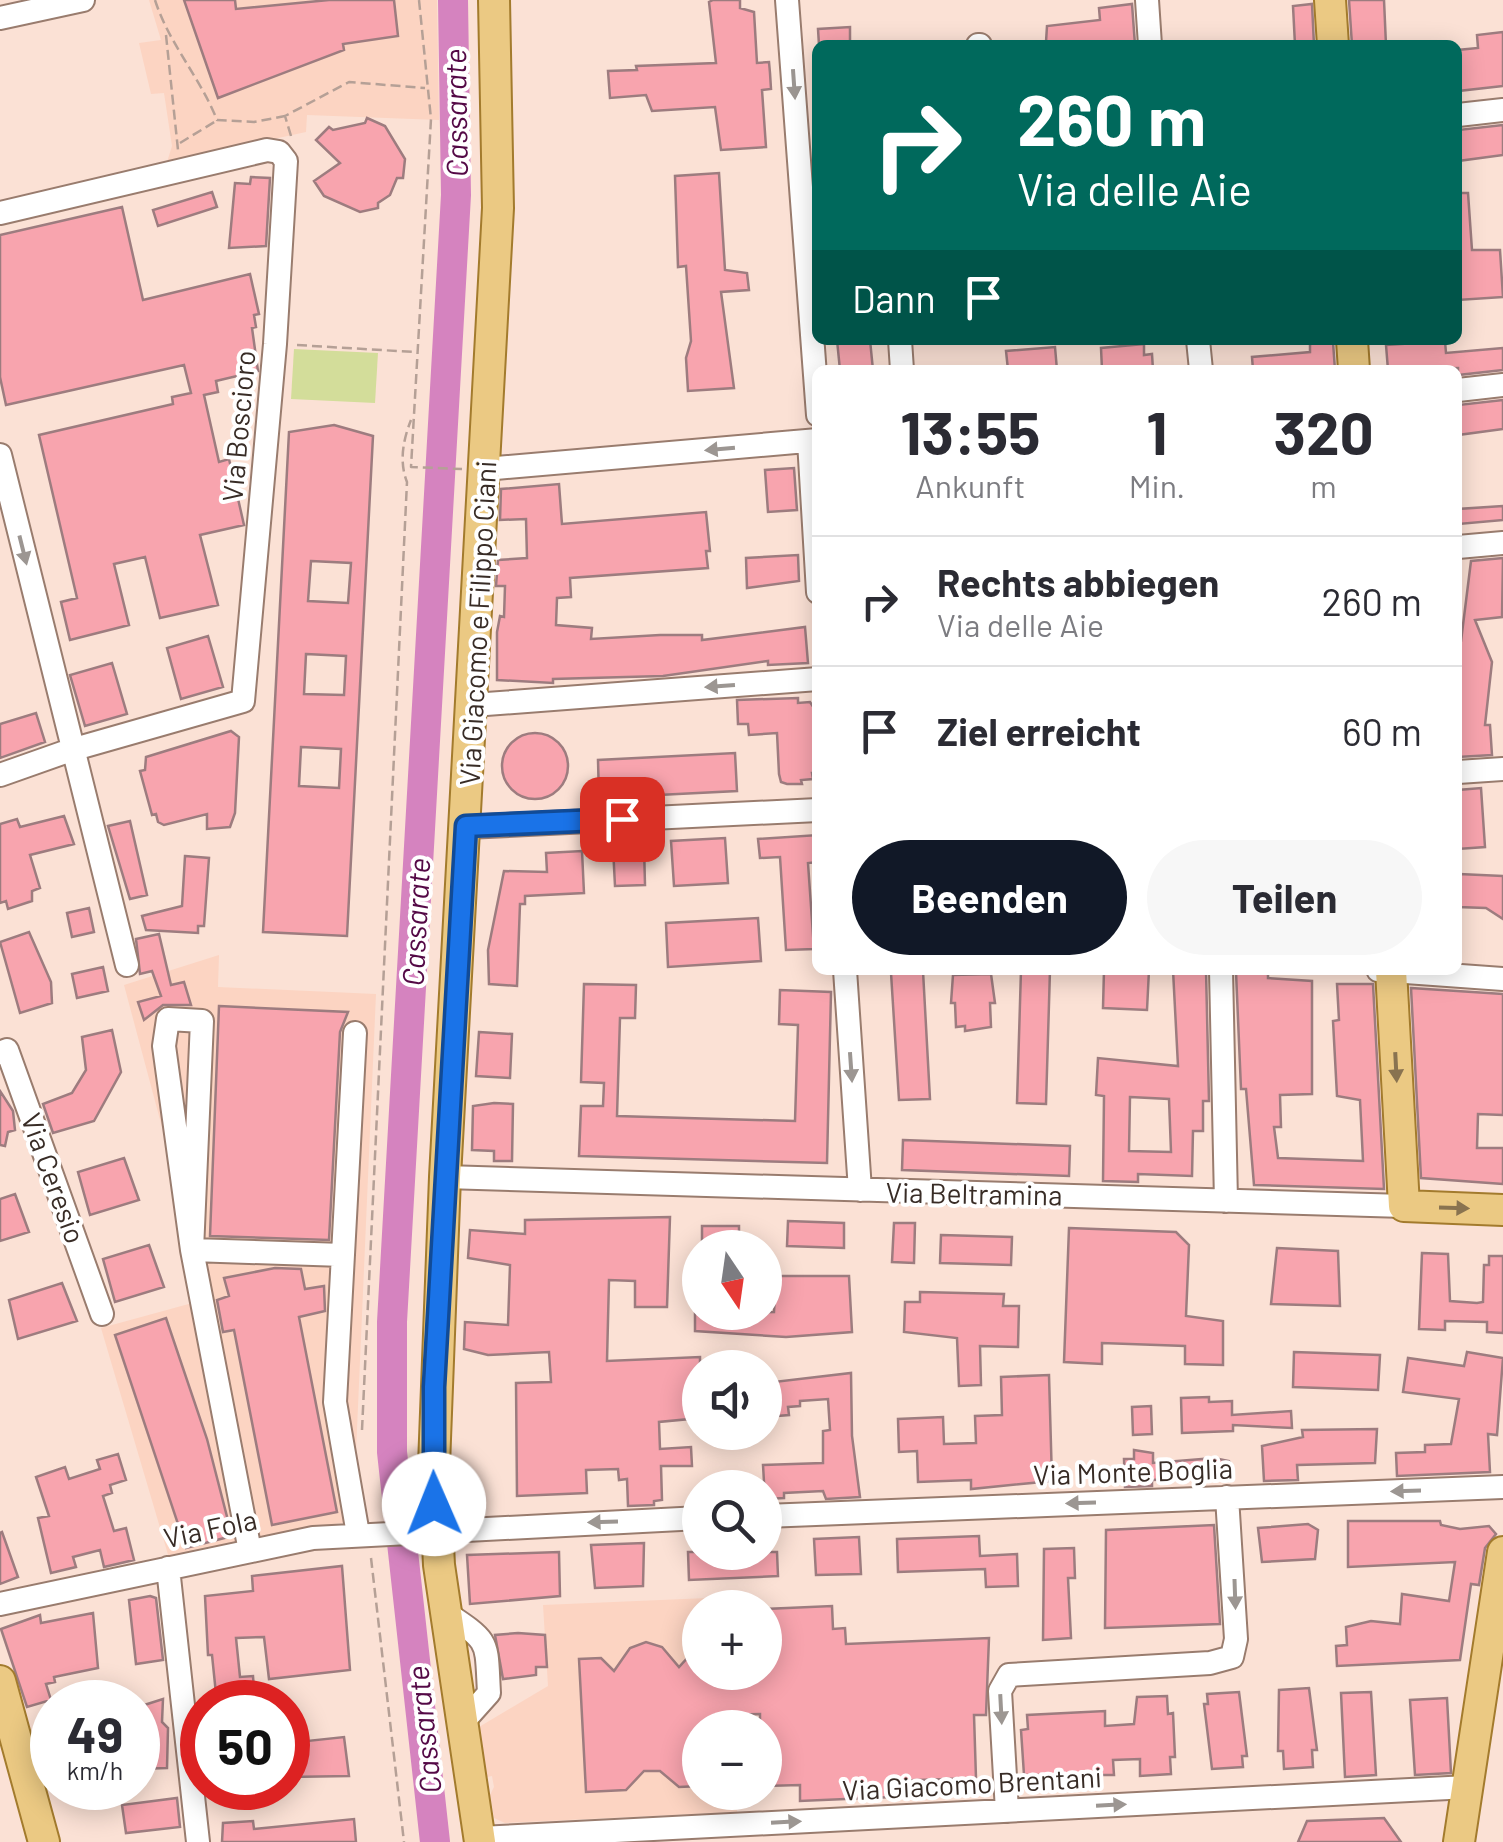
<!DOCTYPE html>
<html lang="de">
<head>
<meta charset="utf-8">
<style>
  body { margin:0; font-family:Barlow,sans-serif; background:#f7f7f7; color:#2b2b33; height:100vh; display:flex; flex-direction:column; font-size:38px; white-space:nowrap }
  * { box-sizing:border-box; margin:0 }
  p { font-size:32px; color:#7c7c81 }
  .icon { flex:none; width:55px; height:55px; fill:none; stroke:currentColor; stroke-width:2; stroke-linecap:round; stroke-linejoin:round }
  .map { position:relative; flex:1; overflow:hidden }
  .drawer { position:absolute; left:812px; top:365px; width:650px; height:610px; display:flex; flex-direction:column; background:#fff; border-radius:15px; box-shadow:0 5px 25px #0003 }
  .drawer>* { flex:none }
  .hud { position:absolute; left:812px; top:40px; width:650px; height:305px; border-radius:15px; box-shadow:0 5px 25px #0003; background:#00695c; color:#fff; overflow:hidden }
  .needle { width:65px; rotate:167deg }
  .controls { position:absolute; left:682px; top:1230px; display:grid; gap:20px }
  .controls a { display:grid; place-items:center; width:100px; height:100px; border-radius:50%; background:#fff; box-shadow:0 5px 25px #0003; font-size:50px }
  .speed { position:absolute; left:30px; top:1680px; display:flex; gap:20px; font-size:50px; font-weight:700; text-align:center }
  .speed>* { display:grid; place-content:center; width:130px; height:130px; border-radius:50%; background:#fff; box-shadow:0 5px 25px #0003; line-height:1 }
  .speed small { font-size:25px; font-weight:400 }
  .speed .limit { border:15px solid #d22; background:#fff; color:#111 }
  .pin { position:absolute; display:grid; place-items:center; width:85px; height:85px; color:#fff; margin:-42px; border-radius:20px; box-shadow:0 5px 15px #0006 }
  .me { position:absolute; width:110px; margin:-55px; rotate:359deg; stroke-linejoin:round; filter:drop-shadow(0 0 8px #0008) }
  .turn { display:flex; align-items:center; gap:35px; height:210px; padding:0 40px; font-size:45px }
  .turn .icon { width:130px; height:130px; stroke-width:2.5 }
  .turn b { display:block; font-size:70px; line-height:85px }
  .then { display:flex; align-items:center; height:95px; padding:0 40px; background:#0003; gap:20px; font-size:38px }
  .eta { display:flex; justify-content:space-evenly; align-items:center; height:170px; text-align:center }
  .eta b { font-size:60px; font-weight:700; line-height:70px }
  .primary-button { display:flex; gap:20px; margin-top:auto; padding:20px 40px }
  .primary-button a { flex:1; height:115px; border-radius:60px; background:#111827; color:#fff; font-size:40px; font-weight:700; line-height:115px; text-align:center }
  .primary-button a+a { background:#f7f7f7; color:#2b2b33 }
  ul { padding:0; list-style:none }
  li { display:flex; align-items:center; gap:30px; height:130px; padding:0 40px; border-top:2px solid #e1e1e2 }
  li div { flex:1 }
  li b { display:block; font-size:38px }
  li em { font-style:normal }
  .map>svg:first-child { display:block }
  .built { fill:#fcd4c2 }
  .green { fill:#d3dd9a }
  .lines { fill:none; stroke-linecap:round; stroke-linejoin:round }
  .river { stroke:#d583bf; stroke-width:30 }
  .building { fill:#f8a4ae; stroke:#9d7c7f; stroke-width:2.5; fill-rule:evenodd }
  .minor-casing { stroke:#997c6e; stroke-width:26 }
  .major-casing { stroke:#a37b2d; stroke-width:34 }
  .path { stroke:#b5a096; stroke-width:2.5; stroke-dasharray:10 5; stroke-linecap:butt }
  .minor { stroke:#fff; stroke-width:22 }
  .major { stroke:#ebc983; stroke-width:30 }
  .oneway { fill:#9c9692 }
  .oneway2 { fill:#897350 }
  .route-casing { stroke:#114b97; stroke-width:25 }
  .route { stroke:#1a73e8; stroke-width:18 }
  .labels { text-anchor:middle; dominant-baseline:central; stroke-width:8; stroke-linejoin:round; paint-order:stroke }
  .street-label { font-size:28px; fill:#382c26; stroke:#fff }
  .water-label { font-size:30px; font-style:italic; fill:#540946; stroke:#fff }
</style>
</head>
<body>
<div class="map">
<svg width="1503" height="1842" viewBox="0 0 1503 1842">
  <rect width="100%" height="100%" fill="#fbe1d5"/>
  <path class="built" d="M149,0h288l2,120 -132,-5 -1,17 -139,30 5,-16 -8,-53 -13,1 -12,-51 22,-3z
    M219,955l-1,32 158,7 -23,527 -96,16 -88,21 -68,-230 95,-26 -2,-55 -70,-262z
    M731,1597v10l-31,1v64l33,1 2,54 -35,1v64l37,1v19l-232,11 -11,-5 -4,-23 4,-8 -2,-11 -5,1 -8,-50 69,-41 -5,-81z"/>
  <path class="green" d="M294,349l84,4 -3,50 -84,-4z"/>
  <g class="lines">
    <path class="river" d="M435,1842l-43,-390v-130l64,-1127 -3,-195"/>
  </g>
  <path class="building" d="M184,0h51l1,9 93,-9h65l4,36 -55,8 1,6 -126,48z
    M713,0h27v8l14,4 3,51 12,-1 1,11 1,16 -9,1 4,57 -45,3 -6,-43 -63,4 -6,-16 -36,3 -2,-27 29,-1 -1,-4 80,-3 -7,-61z
    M1349,0h35l2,45h-34z
    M1132,4l3,41 -89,-3 1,-16 53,-6 -1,-12z
    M1312,4l2,41h-19l-2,-39z
    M850,27v18h-31l-1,-16z
    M1503,32v54l-45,5v-41l20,-2 -1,-13z
    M367,118l18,8 20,33 -2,19h-6l-7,17 -12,8v5l-18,4 -36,-16 -10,-15 26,-18 -24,-23 13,-13 4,3 32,-7z
    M1503,125v30l-45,6v-31z
    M719,173l6,97 22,3 2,17 -28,2 13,96 -46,3 -2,-33 5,-17 -5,-75 -8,1 -3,-91z
    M251,177l19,1 -4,68 -37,2 6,-65 15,1z
    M212,192l5,15 -59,19 -5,-16z
    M1458,193h10l4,57h28l3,47 -45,3z
    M122,207l21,93 107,-26 9,40 -5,1 2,12 -4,1 6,43 -42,10 2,11 -14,3 15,67 10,-3 15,66 -44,10 18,70 -58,13 -15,-61 -31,7 15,61 -59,15 -9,-38 16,-4 -38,-163 134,-31 -1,-7 19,-4 -7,-28 -178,40 -6,-28v-142z
    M837,340h33l3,30h-33z
    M1445,341l1,12 57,-5v22l-45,5v-7l-70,2 -2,-25z
    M1333,342l2,28h-82l-1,-13 58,-5v-8z
    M1144,344v11l8,-1 1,16h-51l-1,-22z
    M1055,347l2,23h-49l-2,-19z
    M1503,400v29l-45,6v-30z
    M334,425l39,11 -26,500 -84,-4 26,-500zM311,561l40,2 -3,40 -40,-2zM306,654l40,2 -2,39 -40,-1zM301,747l40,2 -2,39 -40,-2z
    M794,468l3,42 -29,2 -3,-42z
    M559,484l3,40 144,-12 4,39h-4l2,17 -138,10 1,19 -14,1 -1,27 36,3 -1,11 69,-4h42v5l103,-13 3,36 -40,2v-4l-105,15 -110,3v4l-56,-3v-48l3,-16 4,1 1,-31h-9l2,-26 29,-2 -1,-39 -26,1 1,-31z
    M1503,506v14l-44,4 -1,-15z
    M798,555l1,26 -52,7 -1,-30z
    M1503,558l-1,59 -27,3 17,42 -7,63h5l2,30 -34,2v-116h3l10,-80z
    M208,636l15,51 -42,12 -14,-51z
    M112,663l15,51 -42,12 -15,-51z
    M798,698v5l12,-1 4,6 3,65h-5l1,6 -12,1 1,4h-15l-6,-2 -2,-8 -2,-41 -28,2 -1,-11h-10l-1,-24z
    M36,713l9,29 -45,16v-34z
    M231,731l8,6 -4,76 -5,14 -23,2v-15l-43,11 -6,-3 -2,-8 -4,1 -12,-44 5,-1 1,-13z
    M502 766a33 33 0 1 1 66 0a33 33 0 1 1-66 0Z
    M735,753l2,38 -138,7 -1,-38z
    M1481,788l4,59 -27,2v-59z
    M64,816l10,28 -44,11 10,33 -8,3v10l-24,8 -2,-8 -6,2v-79l17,-5 3,8z
    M130,821l17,74 -17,4 -22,-73z
    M818,835v27l-10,1 6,86 -28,1 -6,-93 -20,1 -2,-19z
    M725,838l3,45 -54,3 -3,-45z
    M644,846l1,39 -30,1 -2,-39z
    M582,851l2,42 -59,3v8h-5l-3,82 -28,-2 -1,-34 16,-79 43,1 -1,-19z
    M185,856l24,2 -5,68h-6v7l-52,-3 -4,-14 40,-10z
    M1459,874l44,2v43l-17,-11 -28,-1z
    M89,908l5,24 -22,5 -5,-24z
    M758,918l3,43 -93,6 -2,-44z
    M29,932l22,50 1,21 -32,10 -20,-71z
    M159,934l12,51 13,-3 7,23h-28l-19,15 -6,-18 23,-6 -9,-25 -12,3 -4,-35z
    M103,967l5,24 -31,7 -5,-24z
    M1021,970h29l-4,134 -29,-1z
    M1104,970h45l-2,40 -44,-2z
    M1173,970h33l3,131h-6v30h-10l-1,45 -54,-2v8l-35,-1 1,-85 -8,-1 2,-37 80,8zM1130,1097l39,2 2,53 -42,-1z
    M923,971l7,128 -31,1 -8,-127z
    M1268,971v7l44,3v113l-32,1 1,32h-7l4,31 85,3 -3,-61 -23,-4 -4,-75 6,-1 -2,-36h36l11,205 -130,-4 -8,-96h-5l-5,-117z
    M991,974l4,29h-5l1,24 -26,4v-5l-9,1 -1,-24h-4l2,-28z
    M584,984l52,1 -1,33h-15l-3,98 178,5 3,-96 -19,-1 1,-34 51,2 -4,171 -248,-7 2,-50h22l1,-23 -23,-1z
    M1411,988l92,6v121l-25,-1 -1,34h26v36l-82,-6z
    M219,1006l129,6 -8,20 -11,208 -119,-4z
    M112,1030l9,42 -27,49 -41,12 -10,-29 29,-11 14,-23 -4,-33z
    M479,1032l33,2 -2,44 -34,-2z
    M0,1091l13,20 2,19 -7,2 -3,14 -5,-1z
    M494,1103l19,1 -1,57h-18v-10l-22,-1 1,-44z
    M903,1140l167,6 -1,30 -167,-6z
    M124,1158l15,42 -49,15 -12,-43z
    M15,1194l14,38 -29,9v-42z
    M670,1217l-3,90h-32v-26l-26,-1 -2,81 93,-4v61l-41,4 1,27 31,-2 1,19h-31l1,34 -8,1v4l-26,1 -1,-27 -8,1 -1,-11 -32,1 1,23 -70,3 -1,-113 35,-1 -2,-30 -61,3 -24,-6 1,-27 43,3 2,-60 -42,-7 2,-28 55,4v-14z
    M788,1221l56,2v25l-57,-2z
    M894,1223h21l-1,40 -22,-1z
    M702,1226h37v22h-37z
    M1069,1228l107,4 13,13 -3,71 37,5v44l-38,-1v-18l-83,-3v21l-38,-2z
    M941,1235l71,2 -1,28 -71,-2z
    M149,1245l15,42 -49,15 -12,-43z
    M1277,1248l61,3 2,55 -69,-2z
    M1422,1253l26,1 2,47 27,2 6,-1 1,-37h5v-9h14v77l-16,-1v-10l-42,-1v9l-26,-1z
    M275,1268l26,1 4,20 19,-3 1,25 -26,6 38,195 -65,13 -38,-195 -11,2 -6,-32 12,-4 -5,-18z
    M776,1276h73l3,56 -66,5 -91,-6v-18l79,-1z
    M62,1283l15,38 -59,18 -9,-39z
    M920,1292l84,2 -1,12h16l-1,41 -38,-1 1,39 -22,1 -2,-48 -53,-6 1,-30h15z
    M166,1318l41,121 25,97 -46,12 -71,-213z
    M1294,1352l86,3 -2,35 -85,-3z
    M1467,1352l36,6 -6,77 -9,-1 2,38 -93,4 -1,-23 29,-1v-7l26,-1 8,-45 -56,-7 5,-34 56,8z
    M851,1373l1,63 8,61 -34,2 -3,-8 -39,2v5l-19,1 -2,-34 60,-2v-32l7,-1 -2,-31 -28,2v5l-12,1 1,8 -24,2v-34z
    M1049,1375l3,106 -81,8v-9l-53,2 -1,-31 -18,1 -1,-33 45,-2 1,27 32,-1 -1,-27 27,-1 -1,-38z
    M1209,1397v5l23,-1v14l59,-4 1,17 -59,-3v6l-51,2 -1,-35z
    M1151,1406l1,28 -19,1 -1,-28z
    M1377,1429l-2,34 -78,2 1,15 -34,1 -2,-35 41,-9 -1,-7z
    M1134,1450l19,3v10l61,-5 15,3 4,8 -9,8 -72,3v6l-27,1 -1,-28h10z
    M118,1454l8,26 -16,5 2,8 -9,3 11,35 12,-3 8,32 -30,7 -4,-17 -27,7 3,10 -25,6 -13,-55 11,-2 -13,-39 29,-10 4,12 31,-10 -3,-9z
    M1348,1521h92l1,4 19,4 29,-3 7,8 -11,14 -6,37 -8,-1 -11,76 -123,6 -1,-20 11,-1 -1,-18 25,-6 29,3 2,-30 47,7 6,-39 -107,5z
    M1308,1524l10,6 -3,29 -53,3 -4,-34z
    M1214,1525l6,99 -115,4 1,-98z
    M2,1532l16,45 -18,7v-51z
    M979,1536l1,20 37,-2 1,32 -32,1 -1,-18 -87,3 -1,-33z
    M859,1537l2,37 -45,1 -2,-36z
    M644,1543l-1,43 -48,2 -4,-43z
    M1074,1548l1,30h-7l3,60 -28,2 1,-91z
    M559,1552l1,44 -90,8 -3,-49z
    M688,1552h89l1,24 -89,4z
    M342,1566l8,104 -81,9 -5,-42 -28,1 4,39 13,-1 1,14 -38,4 -4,-39h-4l-3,-59 48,-5 -1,-15z
    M150,1596l6,2 7,62 -27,4 -7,-64z
    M832,1606l1,23 12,-1 1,16 143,-6 -3,77h-12l2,63 -85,3 1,16 -92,4v-16l-35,1v-58h-5v-14l-45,1 1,13h-16v58l-21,1 -19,-16h-16l-18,19 -40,2 -7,-133 22,-1 13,13 16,-23 16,-6 16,5 17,20 12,-13 9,-1v19h65v-63z
    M93,1613l5,55 -44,9 1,5 -9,2 5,16 -24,7 -26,-78 39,-14 1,8z
    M518,1633l27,2 2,32h-11v8l-33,4 -8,-44z
    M1309,1688l8,62h-5l1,17 -29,2 -1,-18h-5l1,-61z
    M1239,1692l8,64h-5l1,11 -31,2 -8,-65h4l-1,-10z
    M1371,1692l5,83 -31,2 -4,-84z
    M1167,1696l1,18 5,-1 2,44h-5l1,17 -31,2v-17l-27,1 1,15h-90l-3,-45 7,-1 -1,-14 78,-4v15l29,-2 3,-27z
    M1447,1698l4,75 -36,2 -5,-75z
    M163,1699l-1,23 6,6 -1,40 -29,1v-62z
    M344,1737l5,39 -61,1v-34z
    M177,1798l3,29 -54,6 -4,-28z
    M1384,1818l17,24h-103l9,-21z
    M354,1819l2,23h-134l1,-19 30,-2 1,8z"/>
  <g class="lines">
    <g class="minor-casing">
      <path id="minor" d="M787,0l31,415
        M1147,0l3,45
        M0,18l83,-18
        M978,45h2
        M1458,115l45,-5
        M0,213l267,-63 12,2 7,9 -11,183 -32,357 -172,49 -71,25
        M900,340l2,30
        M1198,340l3,30
        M1458,390l45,-5
        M809,441l9,151
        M0,455l127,510
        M485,469l333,-29
        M1458,547l45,-4
        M473,705l345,-26
        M1458,772l45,-3
        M466,827l352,-17
        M845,970l15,220
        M1221,970l5,231
        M1378,970l125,9
        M355,1033l-20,369 23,132
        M0,1053l7,-3 95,264
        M445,1177l959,29
        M192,1250l10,-229 -34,-2 -4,27 28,204 58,301
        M192,1250l151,5
        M765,1516l738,-29
        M168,1568l30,274
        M0,1604l313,-66 387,-20
        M446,1613c45,30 40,27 43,80l-26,29
        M1007,1811l-7,-120 9,-16 201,-12 22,-6 4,-18 -9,-142
        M479,1838l989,-51"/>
    </g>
    <g class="major-casing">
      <path id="major" d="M1330,0l3,45
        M1352,340l2,30
        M1391,970l13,236 99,4
        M0,1681l44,161
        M480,1842l-41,-277 -5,-100 11,-288 53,-969 -4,-208
        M1459,1842l44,-290"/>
    </g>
    <path class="path" d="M155,0c14,44 45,77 62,120l37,2 31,-6
      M419,0l12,119 -20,348 51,2
      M166,35l12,115
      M291,136l-6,-20 64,-34 76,6
      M180,143l36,-22
      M297,345l117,7
      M362,1430l45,-948c-8,-20 -4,-42 4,-62
      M371,1558l33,284"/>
    <use href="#minor" class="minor"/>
    <use href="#major" class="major"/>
  </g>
  <defs><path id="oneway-solid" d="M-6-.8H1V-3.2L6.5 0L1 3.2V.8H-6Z" transform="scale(2.5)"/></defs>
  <g class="oneway">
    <use href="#oneway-solid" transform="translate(794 84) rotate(86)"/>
    <use href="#oneway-solid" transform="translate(720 449) rotate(175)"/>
    <use href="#oneway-solid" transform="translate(23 550) rotate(76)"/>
    <use href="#oneway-solid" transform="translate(720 686) rotate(176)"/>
    <use href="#oneway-solid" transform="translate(851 1067) rotate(86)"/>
    <use href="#oneway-solid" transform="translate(1406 1491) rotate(178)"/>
    <use href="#oneway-solid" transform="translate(1081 1503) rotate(178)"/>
    <use href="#oneway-solid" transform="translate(603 1522) rotate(178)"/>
    <use href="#oneway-solid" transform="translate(1235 1594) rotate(88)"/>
    <use href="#oneway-solid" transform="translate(1001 1709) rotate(87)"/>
    <use href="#oneway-solid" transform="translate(1111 1805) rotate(-3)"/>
    <use href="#oneway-solid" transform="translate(786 1822) rotate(-3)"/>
  </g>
  <g class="oneway2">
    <use href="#oneway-solid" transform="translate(1396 1067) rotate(87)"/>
    <use href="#oneway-solid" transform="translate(1454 1208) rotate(2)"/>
  </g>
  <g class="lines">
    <g class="route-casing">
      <path id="route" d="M434,1504v-117l32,-561 156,-7"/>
    </g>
    <use href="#route" class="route"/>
  </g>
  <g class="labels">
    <g class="street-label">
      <text transform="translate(238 426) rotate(-85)">Via Boscioro</text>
      <text transform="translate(477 623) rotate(-87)">Via Giacomo e Filippo Ciani</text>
      <text transform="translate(54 1178) rotate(70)">Via Ceresio</text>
      <text transform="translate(974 1193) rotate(1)">Via Beltramina</text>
      <text transform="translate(1133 1471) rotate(-2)">Via Monte Boglia</text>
      <text transform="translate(210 1528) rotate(-12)">Via Fola</text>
      <text transform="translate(972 1783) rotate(-3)">Via Giacomo Brentani</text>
    </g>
    <g class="water-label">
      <text transform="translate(455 113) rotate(-91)">Cassarate</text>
      <text transform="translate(415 922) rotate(-87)">Cassarate</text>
      <text transform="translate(423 1730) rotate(-96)">Cassarate</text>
    </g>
  </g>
</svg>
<div class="controls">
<a><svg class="needle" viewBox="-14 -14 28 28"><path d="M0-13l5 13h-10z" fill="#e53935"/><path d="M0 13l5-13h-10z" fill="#7c7c81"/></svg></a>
<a><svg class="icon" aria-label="sound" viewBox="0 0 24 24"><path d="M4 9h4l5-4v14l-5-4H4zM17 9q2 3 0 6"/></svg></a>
<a><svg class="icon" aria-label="search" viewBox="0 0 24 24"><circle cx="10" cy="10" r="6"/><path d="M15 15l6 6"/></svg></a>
<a>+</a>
<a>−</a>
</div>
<div class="speed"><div>49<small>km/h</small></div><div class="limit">50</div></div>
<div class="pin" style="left:622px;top:819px;background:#d93025"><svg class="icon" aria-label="arrive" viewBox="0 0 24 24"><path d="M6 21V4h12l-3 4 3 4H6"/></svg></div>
<svg class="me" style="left:434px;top:1504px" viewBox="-20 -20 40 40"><circle r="19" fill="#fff"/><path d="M0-13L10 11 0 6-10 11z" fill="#1a73e8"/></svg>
<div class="hud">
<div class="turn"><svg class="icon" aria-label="right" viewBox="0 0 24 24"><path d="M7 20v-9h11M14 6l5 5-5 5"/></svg><div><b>260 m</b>Via delle Aie</div></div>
<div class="then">Dann<svg class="icon" aria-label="arrive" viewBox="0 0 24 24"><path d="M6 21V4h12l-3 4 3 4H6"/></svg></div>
</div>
<section class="drawer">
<div class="eta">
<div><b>13:55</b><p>Ankunft</p></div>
<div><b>1</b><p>Min.</p></div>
<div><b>320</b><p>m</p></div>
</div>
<ul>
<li><svg class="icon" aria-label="right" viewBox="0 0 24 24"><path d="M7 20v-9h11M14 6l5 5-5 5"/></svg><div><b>Rechts abbiegen</b><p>Via delle Aie</p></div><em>260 m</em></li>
<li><svg class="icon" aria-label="arrive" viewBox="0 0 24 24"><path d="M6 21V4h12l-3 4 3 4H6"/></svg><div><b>Ziel erreicht</b></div><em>60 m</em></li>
</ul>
<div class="primary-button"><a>Beenden</a><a>Teilen</a></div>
</section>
</div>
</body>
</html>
